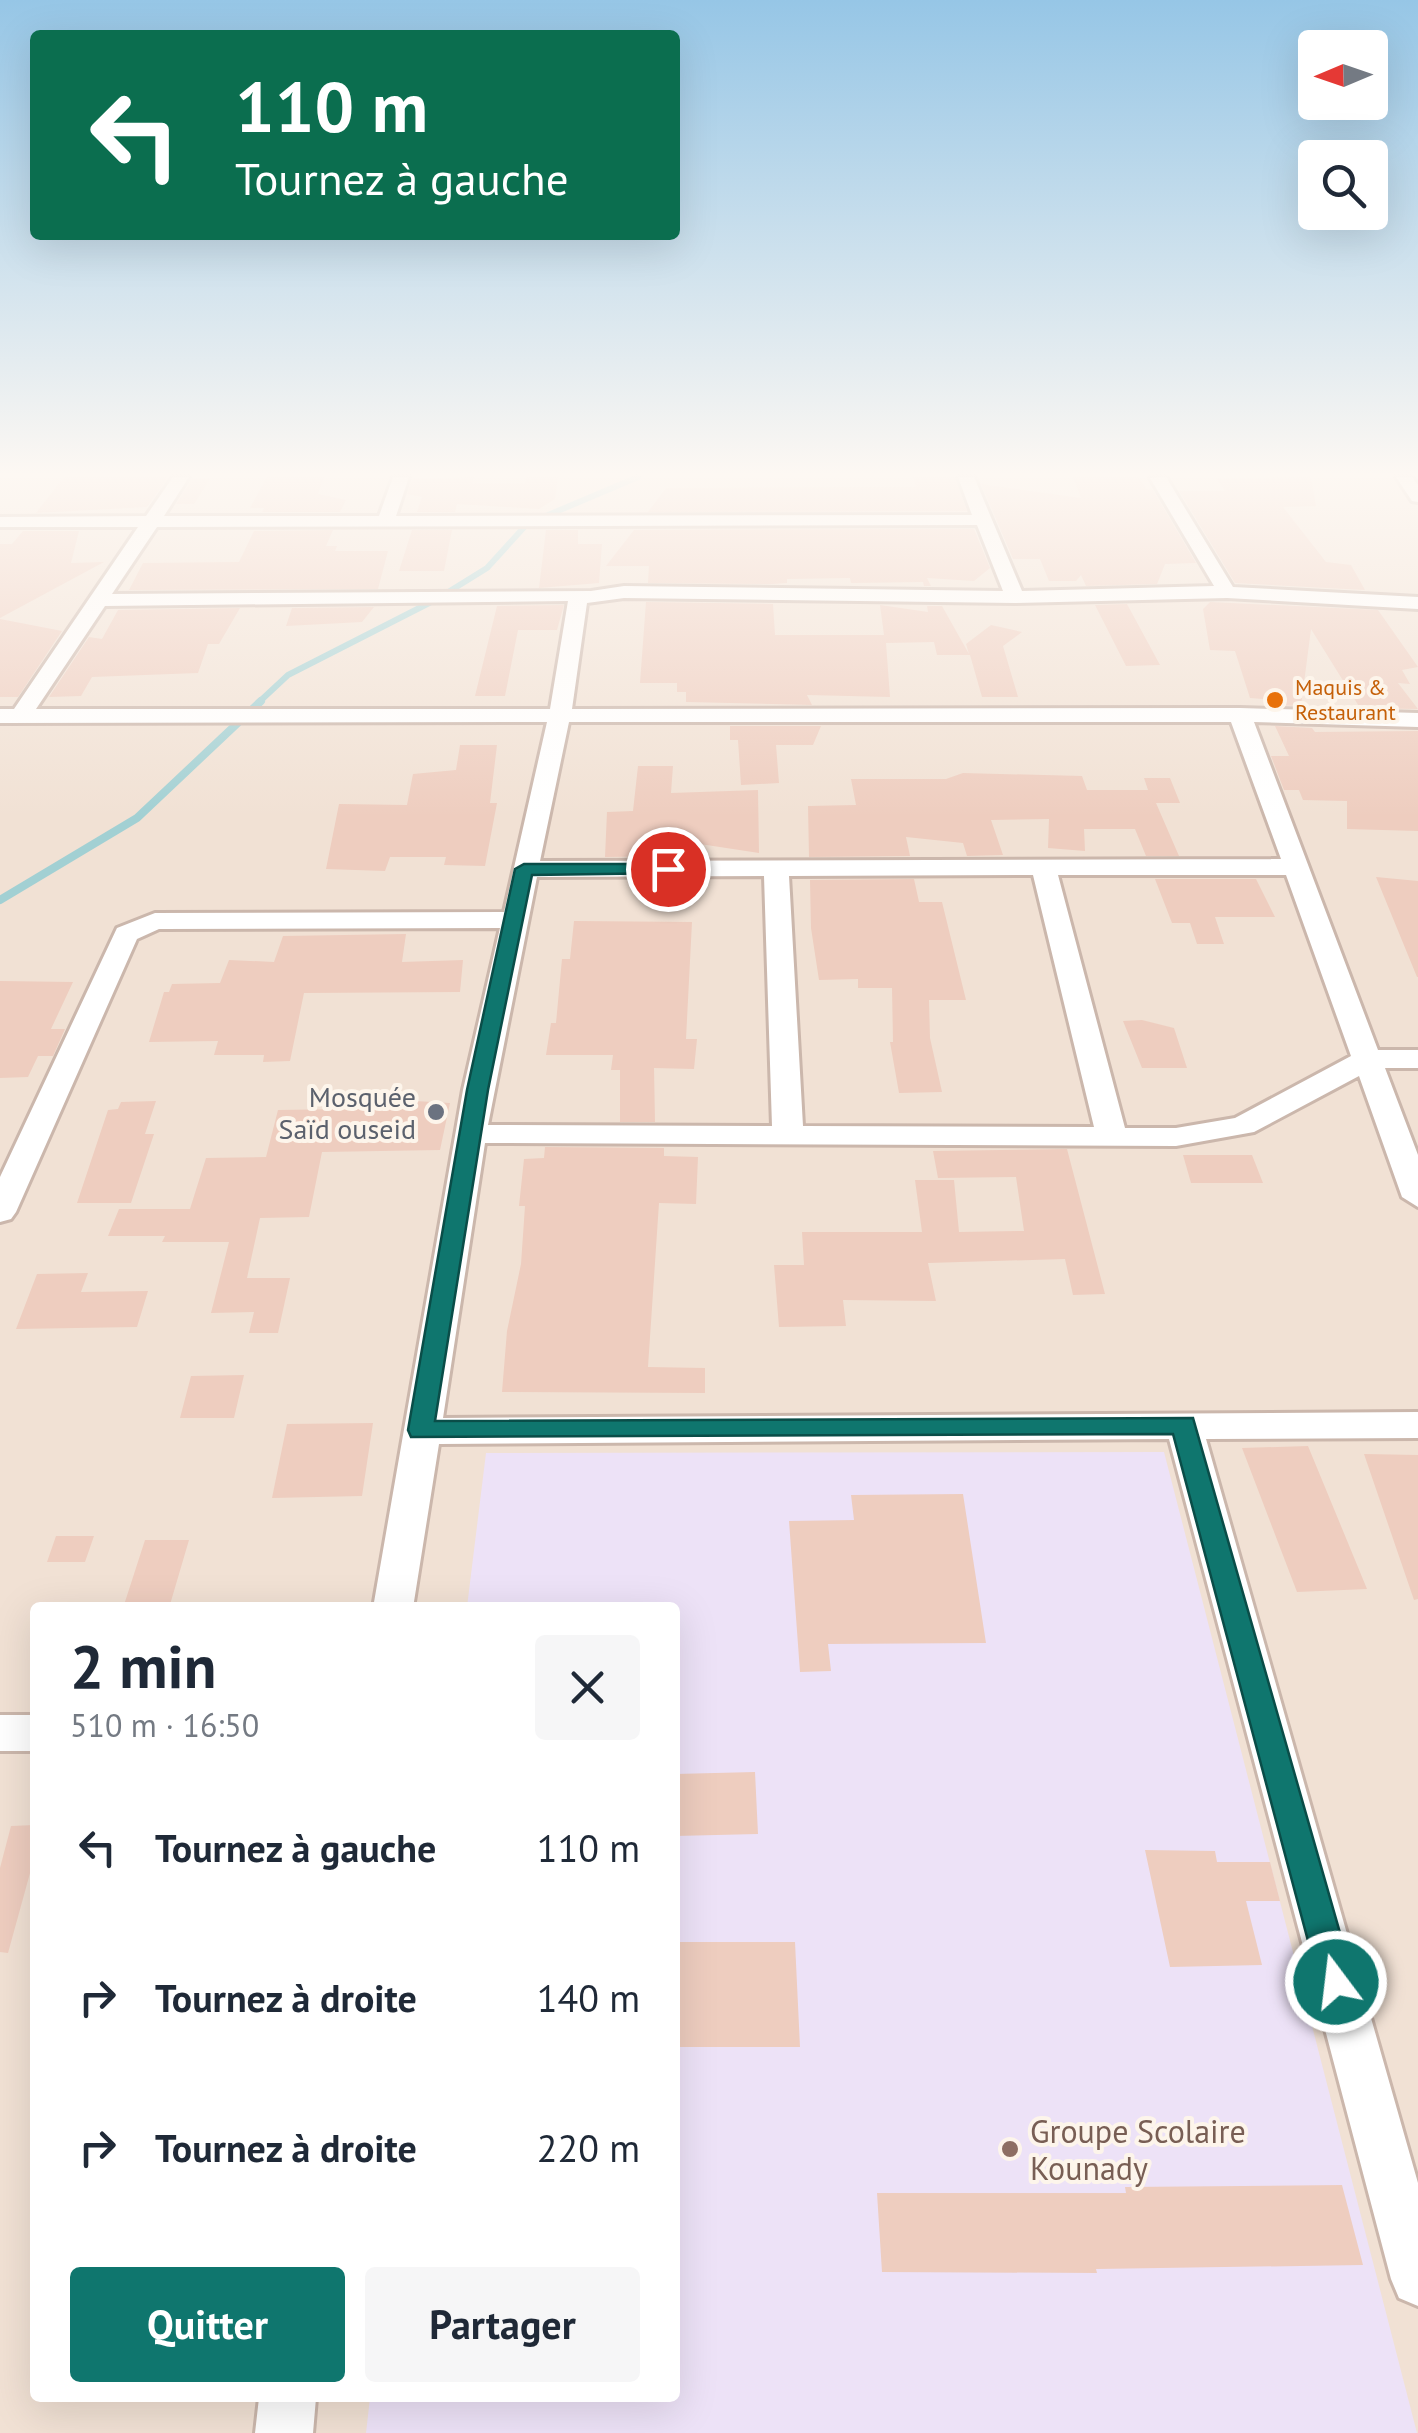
<!DOCTYPE html>
<html lang="fr">
<head>
<meta charset="utf-8">
<style>
  body { margin:0; font-family:"PT Sans",sans-serif; background:#f6f6f7; color:#1f2937; height:100vh; display:flex; flex-direction:column; font-size:38px; white-space:nowrap }
  * { box-sizing:border-box; margin:0 }
  p { font-size:32px; color:#747a83 }
  .icon { flex:none; width:55px; height:55px; fill:none; stroke:currentColor; stroke-width:2; stroke-linecap:round; stroke-linejoin:round }
  .map { position:relative; flex:1; overflow:hidden }
  .panel { position:absolute; left:30px; top:1602px; width:650px; height:800px; display:flex; flex-direction:column; background:#fff; border-radius:10px; box-shadow:0 10px 40px #0002 }
  .panel>* { flex:none }
  .banner { position:absolute; left:30px; top:30px; width:650px; height:210px; border-radius:10px; box-shadow:0 10px 40px #0002; background:#0b6e4f; color:#fff; overflow:hidden }
  .needle { width:65px; rotate:268deg }
  .tools { position:absolute; left:1298px; top:30px; display:grid; gap:20px }
  .tools a { display:grid; place-items:center; width:90px; height:90px; border-radius:10px; background:#fff; box-shadow:0 10px 40px #0002; font-size:50px }
  .pin { position:absolute; display:grid; place-items:center; width:85px; height:85px; color:#fff; margin:-42px; border:5px solid #fff; border-radius:50%; box-shadow:0 2px 10px #0007 }
  .me { position:absolute; width:110px; margin:-55px; rotate:345deg; stroke-linejoin:round; filter:drop-shadow(0 0 8px #0008) }
  .turn { display:flex; align-items:center; gap:35px; height:210px; padding:0 40px; font-size:45px }
  .turn .icon { width:130px; height:130px; stroke-width:2.5 }
  .turn b { display:block; font-size:70px; line-height:85px }
  .round { display:grid; place-items:center; flex:none; width:105px; height:105px; border-radius:10px; background:#f6f6f7 }
  .head { display:flex; align-items:center; justify-content:space-between; height:170px; padding:0 40px }
  h1 { font-size:60px; font-weight:700; line-height:75px }
  .cta { display:flex; gap:20px; margin-top:auto; padding:20px 40px }
  .cta a { flex:1; height:115px; border-radius:10px; background:#0f766e; color:#fff; font-size:40px; font-weight:700; line-height:115px; text-align:center }
  .cta a+a { background:#f6f6f7; color:#1f2937 }
  ul { padding:0; list-style:none }
  li { display:flex; align-items:center; gap:30px; height:150px; padding:0 40px }
  li div { flex:1 }
  li b { display:block; font-size:38px }
  li em { font-style:normal }
  .map>svg:first-child { display:block }
  .residential { fill:#f1e1d4; fill-rule:evenodd }
  .education { fill:#ede2f7 }
  .lines { fill:none; stroke-linecap:round; stroke-linejoin:round }
  .stream-far1 { stroke:#a2d0d3; stroke-width:6 }
  .stream { stroke:#a2d0d3; stroke-width:8 }
  .building { fill:#eecdbf }
  .minor-casing { stroke:#cbb7ac; stroke-width:6 }
  .minor { fill:#fff; fill-rule:evenodd }
  .route { fill:#0f766e; stroke:#0a4d48; stroke-width:2.5 }
  .food-dot { fill:#e8710a; stroke:#fdf5eb; stroke-width:4 }
  .worship-dot { fill:#6b7280; stroke:#fdf5eb; stroke-width:4 }
  .education-dot { fill:#8d6e63; stroke:#fdf5eb; stroke-width:4 }
  .labels { text-anchor:middle; dominant-baseline:central; stroke-width:8; stroke-linejoin:round; paint-order:stroke }
  .far-food-label { font-size:22px; fill:#c56008; stroke:#fdf5eb; text-anchor:start }
  .worship-label { font-size:28px; fill:#5b616d; stroke:#fdf5eb; text-anchor:end }
  .near-education-label { font-size:32px; fill:#785e54; stroke:#fdf5eb; text-anchor:start }
</style>
</head>
<body>
<div class="map">
<svg width="1418" height="2433" viewBox="0 0 1418 2433">
  <rect width="100%" height="100%" fill="#faf0e5"/>
  <path class="residential" d="M0,477h1418v1956h-1418zM35,1608h640v790h-640z"/>
  <path class="education" d="M1164,1452l253,981h-1051l4,-35h305v-790l-208,-1 19,-154z"/>
  <g class="lines">
    <path class="stream-far1" d="M258,703l30,-28 149,-76 50,-31 40,-44 111,-47"/>
    <path class="stream" d="M0,900l137,-82 124,-117"/>
  </g>
  <path class="building" d="M64,477h102l1,2 -20,28 -111,6z
    M267,477h57l-6,17 28,6 -6,12h-78l2,-4h-14z
    M474,477l-2,6h53l1,-6h32l-3,22 -16,10 -82,-5 -2,8h-38l5,-15 -15,-3 5,-15z
    M913,477h42l12,34 -319,1 18,-24 250,-1z
    M1073,477h66l7,12 7,1 43,73 -31,1 -8,20 -71,2 -5,-11 -5,6h-27l-9,-22h-27l-32,-75 100,14z
    M1311,477l5,29 -33,1 43,55 25,3 14,25 -130,-7 -56,-92h46l-9,-13z
    M192,479h18l-16,25h-18z
    M974,529l16,39 -16,13 -47,-3 4,8h-7l-1,-4 -72,1 -1,-5 -63,1v4l-15,1 -124,-1 1,-17h-43l28,-36z
    M333,530l-7,16h11l-2,5h53l-10,38 -249,1 14,-27 96,-1 15,-31z
    M412,530h40l-8,41h-45z
    M546,530h32v14h24l-3,39 -60,5z
    M23,531h56l-8,32 33,-1 -104,56v-74h12z
    M646,602l127,2 2,31h109l-4,-30 48,7 -1,-6h15l27,48 -3,-10 25,-19 31,7 -19,14 15,51h-36l-12,-42h-33l-3,-13 -48,1 4,54 -83,-2 5,10 -126,-3v-10h-9v-9h-37z
    M1210,602l168,8 40,57 -16,3 8,14 -12,-1 20,26 -58,-1 -49,-79 -10,77 -35,-1 -3,-6 -13,-1 -15,-47 -25,-1 -7,-41z
    M1127,604l33,61 -34,1 -31,-61z
    M564,605l-7,25h-39l-13,66h-30l22,-90z
    M374,607l-12,15 -76,4 6,-18z
    M240,608l-21,36h-11l-10,29 -106,4 -11,19 -32,1 40,-60 13,2 16,-29z
    M0,619l62,12 -44,66h-18z
    M730,726h91l-8,19h-37l3,38 -38,2 -3,-45h-8z
    M1275,726l37,2 3,4 103,-1v100l-71,-2v-28l-44,-1 -4,-10h-15l-13,-34h18z
    M460,745h37l-7,58h7l-12,63 -41,-1 2,-8h-56l-5,14 -59,-2 13,-65 68,1 6,-31 43,-4z
    M638,766h35l-2,27 87,-3 1,63 -72,-11v14l-82,1 2,-45 26,-1z
    M963,773l119,3 5,14h61l-4,-12h26l10,25h-24l23,53h-33l-11,-27h-51l1,22 -37,-3 1,-29 -58,1 12,35 -36,1 -4,-13 -57,-6 4,19 -101,1 -1,-51 48,-1 -5,-26h95z
    M1376,877l42,4v96h-1z
    M914,879l5,23h23l24,98h-37l1,38 12,54 -43,1 -9,-51h3l-1,-54h-34v-9l-39,1 -8,-52 -1,-48z
    M1155,879h101l19,38h-60l9,27h-27l-7,-21h-18z
    M574,921l118,1 -6,117h11l-3,30 -40,-1 1,54h-35v-52h-9l2,-15h-67l5,-32h5l6,-64h8z
    M406,934l-4,28 61,-2 -3,32 -156,1 -14,68 -27,1 1,-7h-50l4,-14 -69,1 15,-50h5l3,-8 48,-1 9,-23 45,2 9,-26z
    M0,981l73,1 -22,47h14l-12,27h-15l-10,21 -28,1z
    M1142,1020l32,8 13,40h-45l-19,-47z
    M156,1101l-11,33h9l-23,69h-54l31,-93 10,-1 3,-7z
    M415,1101l35,2 -10,47 -118,2 -13,65 -49,1 -13,60h43l-12,55h-29l5,-21 -43,1 18,-71h-67l3,-6h-57l11,-27h71l16,-51 60,-1 12,-47 134,-2z
    M545,1147l119,1v8l34,1 -2,47 -37,-1 -11,164 57,1v25l-203,-1 5,-61 14,-67 4,-58h-6l5,-47 20,-1z
    M1067,1149l38,145 -32,1 -8,-36 -137,4 8,38 -93,-1 3,26 -67,1 -5,-62h30l-2,-33h120l-7,-52h39l5,52 65,-1 -8,-54 -78,1 -5,-27z
    M1183,1155h69l11,28h-72z
    M88,1273l-7,19 67,-1 -11,36 -121,2 21,-55z
    M244,1375l-10,43h-54l11,-42z
    M373,1423l-11,73 -90,2 15,-74z
    M1308,1446l59,143 -70,3 -55,-144z
    M1364,1454l54,1v144l-4,1z
    M963,1494l23,149 -158,1 3,27 -31,1 -11,-151 65,-1 -3,-25z
    M56,1536h38l-9,26h-38z
    M145,1540h44l-20,68h-46z
    M755,1772l3,62 -83,2v-62z
    M35,1825v30l-27,98 -8,-1v-84l11,-42z
    M1145,1850l70,1 2,11h53l10,39h-34l16,64 -92,2z
    M675,1942h120l5,105h-125z
    M1342,2185l21,80 -267,4 1,4 -215,-1 -5,-79h249l-1,-6z"/>
  <g class="lines">
    <g class="minor-casing">
      <path id="minor" d="M173,477h16l-25,39h215l14,-39h16l-13,39 576,-1 -14,-38h16l48,114 192,-5 -64,-108 16,-1 67,110 185,10v12l-191,-11 -212,5 -391,-5 -37,5 -15,106 668,-1 178,5v14l-164,-5 124,328h40v18h-33l33,87v52l-16,-10 -43,-121 -105,56 -78,14 -691,-3 -42,275 975,-6v26l-212,1 212,744v123l-19,-8 -8,-19 -222,-840 -730,5 -26,164h-40l90,-518 37,-162 -341,1 -22,10 -121,273 -5,7 -11,3v-45l117,-249 38,-15 349,-1 43,-190 -547,1v-14h14l124,-182h-138v-10l146,-1zM977,525l26,66 -379,-5 -33,5 -479,3 45,-67zM568,601l-18,108h-514l69,-103zM569,722h662l50,137 -741,2zM1033,875l61,252 -291,-1 -14,-250zM1058,875h228l65,181 -116,62 -59,10h-51zM764,876l8,250 -284,-1 49,-248z
        M1396,477h16l6,8v17l-6,-1z
        M0,1715h35v36h-35z
        M259,2398h57l-3,35h-58z"/>
    </g>
    <use href="#minor" class="minor"/>
  </g>
  <linearGradient id="sky" x2="0" y2="1"><stop stop-color="#96c6e6"/><stop offset="0.58" stop-color="#fdf8f3"/><stop offset="1" stop-color="#fdf8f3" stop-opacity="0"/></linearGradient>
  <rect width="1418" height="817" fill="url(#sky)"/>
  <path class="route" d="M668,864l9,5 -3,4 -142,2 -44,215 -53,331 758,-3 161,564 -5,11 -13,5 -12,-5 -5,-11 -146,-548 -762,3 -3,-7 59,-340 48,-221 9,-5z"/>
  <circle class="food-dot" cx="1275" cy="700" r="10"/>
  <circle class="worship-dot" cx="436" cy="1112" r="10"/>
  <circle class="education-dot" cx="1010" cy="2149" r="10"/>
  <g class="labels">
    <g class="far-food-label">
      <text x="1295" y="687">Maquis &amp;<tspan x="1295" dy="25">Restaurant</tspan></text>
    </g>
    <g class="worship-label">
      <text x="416" y="1096">Mosquée<tspan x="416" dy="32">Saïd ouseid</tspan></text>
    </g>
    <g class="near-education-label">
      <text x="1030" y="2131">Groupe Scolaire<tspan x="1030" dy="37">Kounady</tspan></text>
    </g>
  </g>
</svg>
<div class="tools">
<a><svg class="needle" viewBox="-14 -14 28 28"><path d="M0-13l5 13h-10z" fill="#e53935"/><path d="M0 13l5-13h-10z" fill="#747a83"/></svg></a>
<a><svg class="icon" aria-label="search" viewBox="0 0 24 24"><circle cx="10" cy="10" r="6"/><path d="M15 15l6 6"/></svg></a>
</div>
<div class="pin" style="left:668px;top:869px;background:#d93025"><svg class="icon" aria-label="arrive" viewBox="0 0 24 24"><path d="M6 21V4h12l-3 4 3 4H6"/></svg></div>
<svg class="me" style="left:1336px;top:1982px" viewBox="-20 -20 40 40"><circle r="17" fill="#0f766e" stroke="#fff" stroke-width="3"/><path d="M0-11L8 9 0 5-8 9z" fill="#fff"/></svg>
<div class="banner">
<div class="turn"><svg class="icon" aria-label="left" viewBox="0 0 24 24"><path d="M17 20v-9H6M10 6l-5 5 5 5"/></svg><div><b>110 m</b>Tournez à gauche</div></div>
</div>
<section class="panel">
<div class="head"><div><h1>2 min</h1><p>510 m · 16:50</p></div><a class="round"><svg class="icon" aria-label="close" viewBox="0 0 24 24"><path d="M6 6l12 12M18 6L6 18"/></svg></a></div>
<ul>
<li><svg class="icon" aria-label="left" viewBox="0 0 24 24"><path d="M17 20v-9H6M10 6l-5 5 5 5"/></svg><div><b>Tournez à gauche</b></div><em>110 m</em></li>
<li><svg class="icon" aria-label="right" viewBox="0 0 24 24"><path d="M7 20v-9h11M14 6l5 5-5 5"/></svg><div><b>Tournez à droite</b></div><em>140 m</em></li>
<li><svg class="icon" aria-label="right" viewBox="0 0 24 24"><path d="M7 20v-9h11M14 6l5 5-5 5"/></svg><div><b>Tournez à droite</b></div><em>220 m</em></li>
</ul>
<div class="cta"><a>Quitter</a><a>Partager</a></div>
</section>
</div>
</body>
</html>
